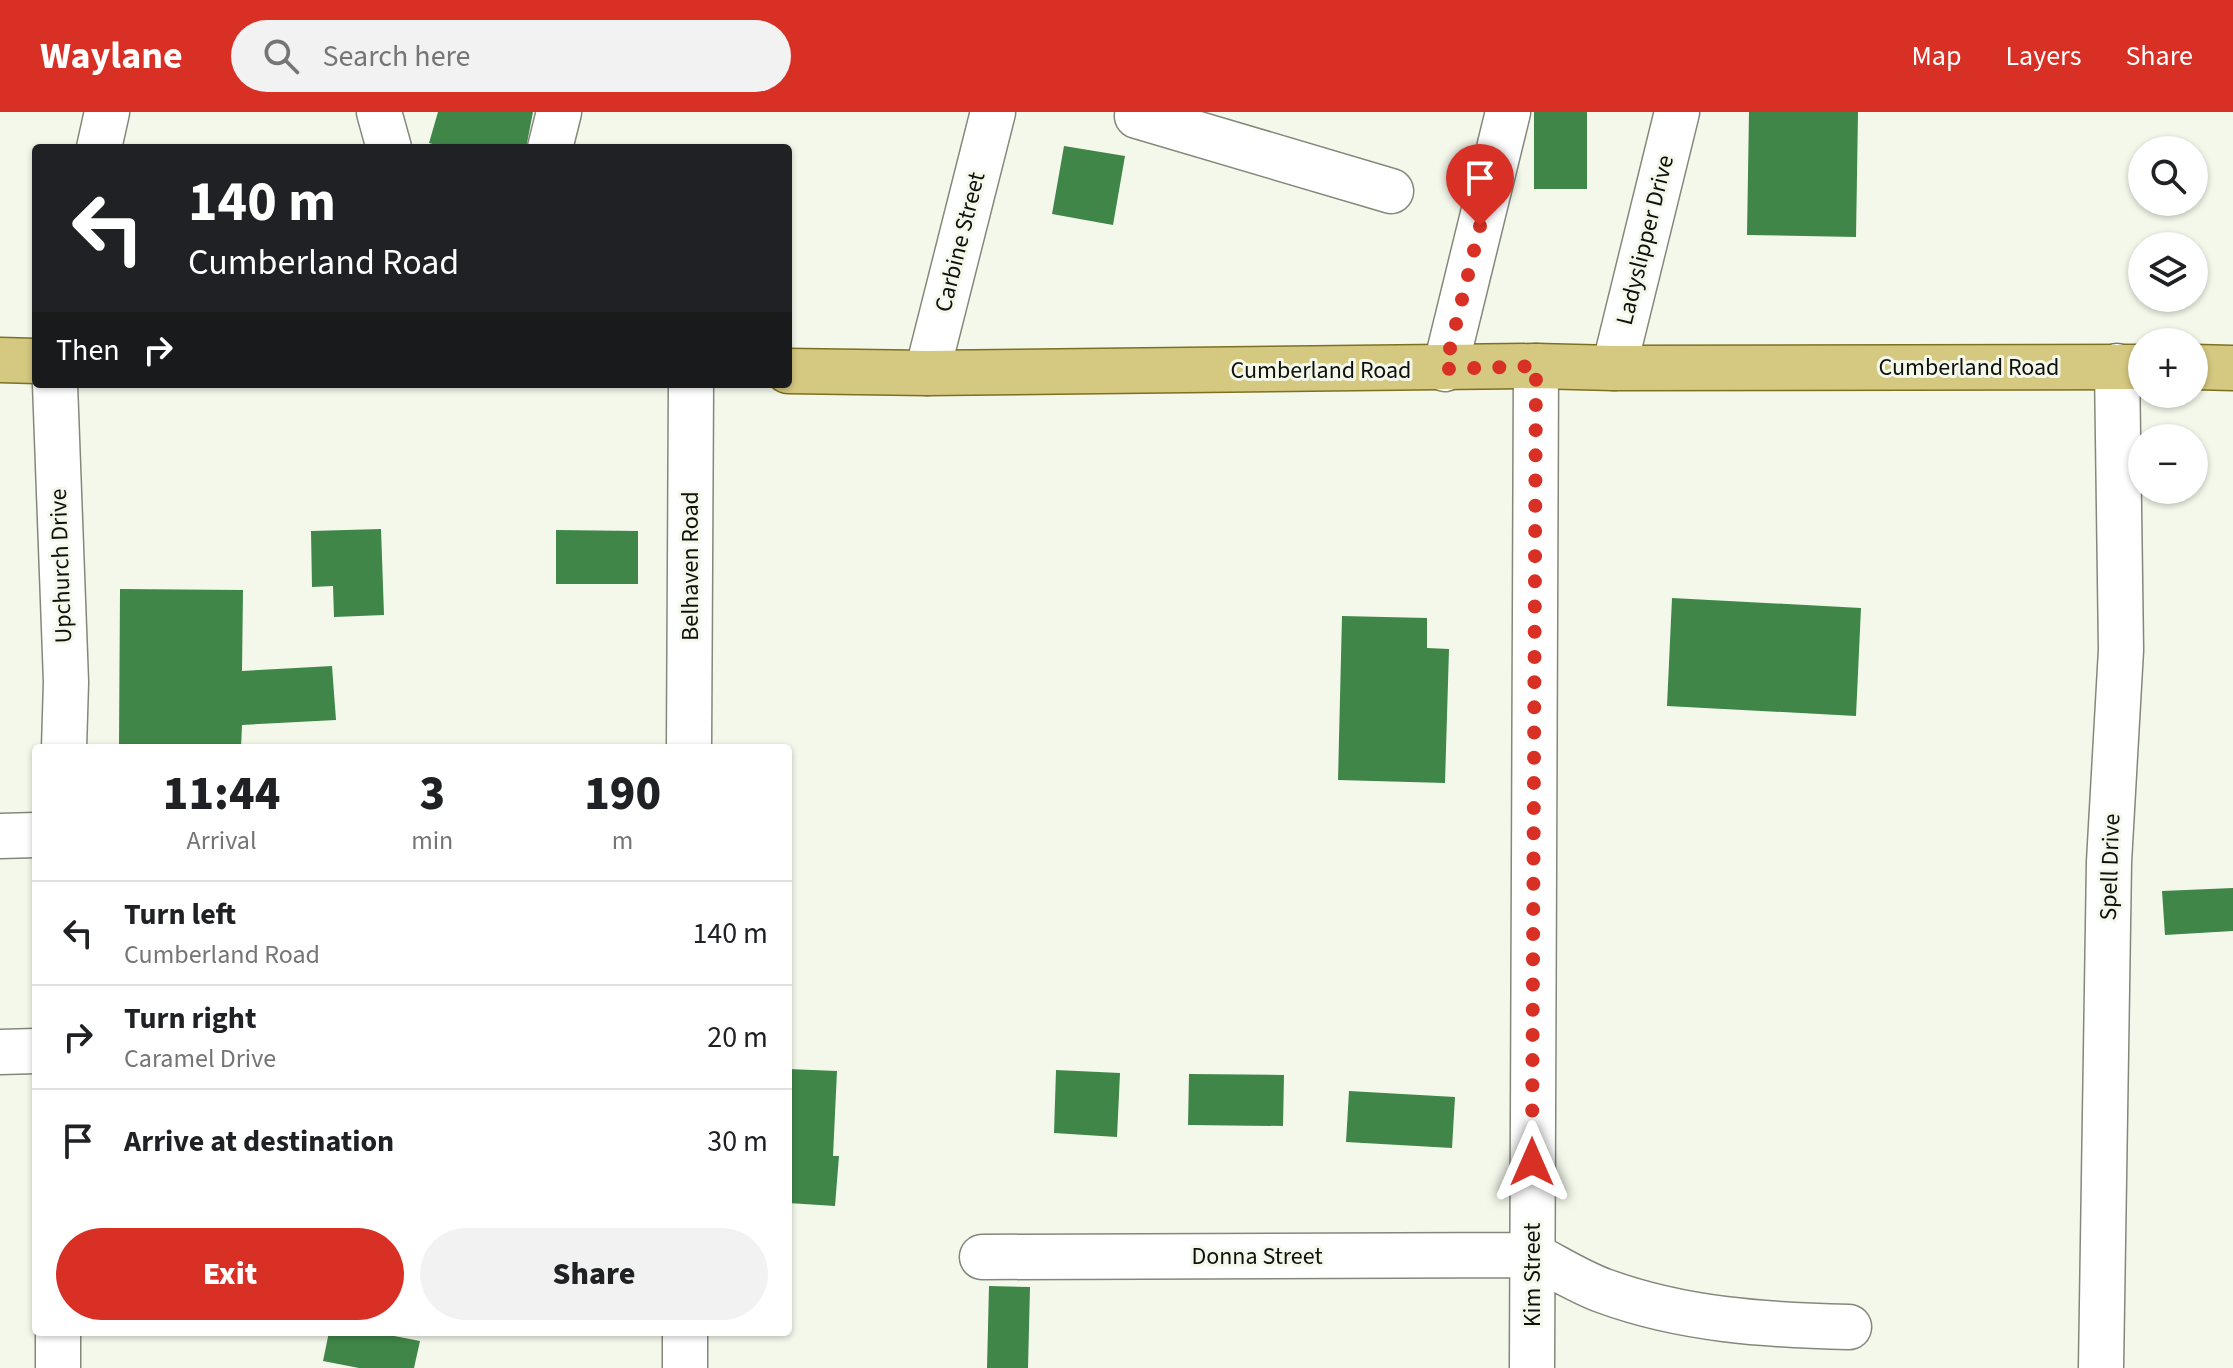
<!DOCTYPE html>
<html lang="en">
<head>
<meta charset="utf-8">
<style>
  body { margin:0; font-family:"Source Sans 3",sans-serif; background:#f2f2f2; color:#202124; height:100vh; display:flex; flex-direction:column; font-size:30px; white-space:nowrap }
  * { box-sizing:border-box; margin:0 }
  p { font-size:26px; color:#757577 }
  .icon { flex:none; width:44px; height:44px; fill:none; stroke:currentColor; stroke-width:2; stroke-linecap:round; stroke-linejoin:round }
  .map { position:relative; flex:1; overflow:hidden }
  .sheet { position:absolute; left:32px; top:632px; width:760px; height:592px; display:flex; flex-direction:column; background:#fff; border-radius:8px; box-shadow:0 2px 6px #0004 }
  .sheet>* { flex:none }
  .banner { position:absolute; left:32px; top:32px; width:760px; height:244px; border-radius:8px; box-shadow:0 2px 6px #0004; background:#202124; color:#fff; overflow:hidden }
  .buttons { position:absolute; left:2128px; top:24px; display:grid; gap:16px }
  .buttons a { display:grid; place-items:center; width:80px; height:80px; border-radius:50%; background:#fff; box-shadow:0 2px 6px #0004; font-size:40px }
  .pin { position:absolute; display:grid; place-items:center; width:68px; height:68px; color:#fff; margin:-82px -34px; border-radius:50% 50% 50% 0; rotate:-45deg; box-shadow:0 0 8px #0007 }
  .pin .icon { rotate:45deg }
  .me { position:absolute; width:88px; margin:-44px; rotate:0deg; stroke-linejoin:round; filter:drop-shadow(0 0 6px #0008) }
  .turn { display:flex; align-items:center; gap:28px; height:168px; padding:0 24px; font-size:36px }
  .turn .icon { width:104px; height:104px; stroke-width:2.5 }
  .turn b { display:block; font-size:56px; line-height:68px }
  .then { display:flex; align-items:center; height:76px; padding:0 24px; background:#0003; gap:16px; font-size:30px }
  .eta { display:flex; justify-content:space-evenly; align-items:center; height:136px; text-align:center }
  .eta b { font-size:48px; font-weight:800; line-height:56px }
  .primary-button { display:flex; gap:16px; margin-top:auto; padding:16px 24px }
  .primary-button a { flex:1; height:92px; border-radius:48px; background:#d93025; color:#fff; font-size:32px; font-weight:800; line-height:92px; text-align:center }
  .primary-button a+a { background:#f2f2f2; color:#202124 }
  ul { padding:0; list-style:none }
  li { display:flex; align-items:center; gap:24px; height:104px; padding:0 24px; border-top:2px solid #e0e0e0 }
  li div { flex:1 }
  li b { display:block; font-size:30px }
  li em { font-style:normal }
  header { display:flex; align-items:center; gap:48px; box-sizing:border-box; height:112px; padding:0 40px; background:#d93025; color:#fff }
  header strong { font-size:38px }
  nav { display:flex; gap:44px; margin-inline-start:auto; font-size:28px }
  .search { width:560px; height:72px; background:#f2f2f2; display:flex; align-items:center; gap:20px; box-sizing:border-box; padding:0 28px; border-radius:44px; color:#757577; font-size:30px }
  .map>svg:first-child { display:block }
  .building { fill:#3f8648 }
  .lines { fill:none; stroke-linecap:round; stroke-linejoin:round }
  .minor-casing { stroke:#84887b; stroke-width:47 }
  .major-casing { stroke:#7e7021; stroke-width:47 }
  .minor { stroke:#fff; stroke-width:44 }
  .major { stroke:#d5c880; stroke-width:44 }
  .route { stroke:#d93025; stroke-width:14; stroke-dasharray:0 25.2 }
  .labels { text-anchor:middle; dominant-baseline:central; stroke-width:6; stroke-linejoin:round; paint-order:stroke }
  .street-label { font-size:24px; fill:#10110d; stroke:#f4f8eb }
</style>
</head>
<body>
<header>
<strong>Waylane</strong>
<div class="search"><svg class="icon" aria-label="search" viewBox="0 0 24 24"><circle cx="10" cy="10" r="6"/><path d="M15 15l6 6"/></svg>Search here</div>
<nav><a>Map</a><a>Layers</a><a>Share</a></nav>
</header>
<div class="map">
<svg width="2233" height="1256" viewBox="0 0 2233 1256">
  <rect width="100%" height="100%" fill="#f4f8eb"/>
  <path class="building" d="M438,0h95l-7,36h-79l-18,-5z
    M1534,0h53v77h-53z
    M1749,0h109l-2,125 -109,-2z
    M1064,34l61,10 -12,69 -61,-11z
    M381,417l3,86 -50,2 -1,-31 -21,1 -1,-56z
    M556,418l82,1v53h-82z
    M120,477l123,1 -1,81 90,-5 4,54 -94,5 -1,23h-106v-4h-16z
    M1672,486l189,10 -5,108 -189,-10z
    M1342,504l85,2v30l22,1 -4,134 -107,-3z
    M2233,776v43l-68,4 -3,-44z
    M788,957l49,2 -4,85h6l-4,50 -47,-3z
    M1056,958l64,3 -3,64 -63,-4z
    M1189,962l95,1 -1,51 -95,-1z
    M1349,979l106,6 -3,51 -106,-6z
    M989,1174l41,1 -2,81h-41z
    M329,1220h60v3l31,6 -6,27h-55l-36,-7z"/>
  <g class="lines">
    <g class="minor-casing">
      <path id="minor" d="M379,0l10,36
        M1138,0l-1,4 254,75
        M99,36l8,-36
        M550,36l9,-36
        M1614,256l63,-256
        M1445,257l63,-257
        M927,261l66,-261
        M55,272l11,298 -2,66
        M689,636l2,-364
        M0,724l36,-1
        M0,940l36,-1
        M982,1145l550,-2c24,12 47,27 72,36 79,29 162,34 245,36
        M58,1256v-36
        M685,1256v-36
        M1532,1256l4,-1002
        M2101,1256l8,-506 12,-212 -4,-284"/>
    </g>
    <g class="major-casing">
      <path id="major" d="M0,248l36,1
        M2194,255l39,1
        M788,259l139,2 609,-7 78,2 528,-1"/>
    </g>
    <use href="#minor" class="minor"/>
    <use href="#major" class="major"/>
  </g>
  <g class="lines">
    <path class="route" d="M1480,114l-35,143 91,-3 -4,796"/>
  </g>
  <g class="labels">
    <g class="street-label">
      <text transform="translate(1645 128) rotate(-76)">Ladyslipper Drive</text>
      <text transform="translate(960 130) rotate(-76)">Carbine Street</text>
      <text x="1969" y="255">Cumberland Road</text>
      <text x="1321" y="258">Cumberland Road</text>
      <text transform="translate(61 454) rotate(-92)">Upchurch Drive</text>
      <text transform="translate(690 454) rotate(-90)">Belhaven Road</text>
      <text transform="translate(2110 755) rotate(-88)">Spell Drive</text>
      <text x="1257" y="1144">Donna Street</text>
      <text transform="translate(1532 1163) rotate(-90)">Kim Street</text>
    </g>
  </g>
</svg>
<div class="buttons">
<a><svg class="icon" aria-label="search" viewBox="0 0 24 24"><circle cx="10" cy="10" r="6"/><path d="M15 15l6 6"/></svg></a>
<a><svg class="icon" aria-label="layers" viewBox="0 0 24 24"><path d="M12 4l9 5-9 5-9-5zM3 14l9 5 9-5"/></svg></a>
<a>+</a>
<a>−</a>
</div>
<div class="pin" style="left:1480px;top:114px;background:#d93025"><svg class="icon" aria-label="arrive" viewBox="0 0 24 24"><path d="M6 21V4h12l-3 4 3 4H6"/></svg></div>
<svg class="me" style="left:1532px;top:1050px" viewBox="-20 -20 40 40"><path d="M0-17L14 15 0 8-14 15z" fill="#d93025" stroke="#fff" stroke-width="4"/></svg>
<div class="banner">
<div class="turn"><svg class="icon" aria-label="left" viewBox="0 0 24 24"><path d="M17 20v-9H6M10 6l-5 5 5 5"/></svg><div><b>140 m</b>Cumberland Road</div></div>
<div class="then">Then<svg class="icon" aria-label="right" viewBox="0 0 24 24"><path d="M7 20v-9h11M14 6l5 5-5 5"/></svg></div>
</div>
<section class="sheet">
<div class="eta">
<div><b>11:44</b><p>Arrival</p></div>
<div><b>3</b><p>min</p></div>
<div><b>190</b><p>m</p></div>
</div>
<ul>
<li><svg class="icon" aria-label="left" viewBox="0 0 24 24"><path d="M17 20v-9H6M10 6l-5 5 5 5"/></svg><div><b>Turn left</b><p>Cumberland Road</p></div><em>140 m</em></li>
<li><svg class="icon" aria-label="right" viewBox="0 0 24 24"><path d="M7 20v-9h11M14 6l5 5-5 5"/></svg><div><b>Turn right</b><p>Caramel Drive</p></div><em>20 m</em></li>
<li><svg class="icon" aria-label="arrive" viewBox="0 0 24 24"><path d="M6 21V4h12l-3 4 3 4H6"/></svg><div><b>Arrive at destination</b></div><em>30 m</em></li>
</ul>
<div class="primary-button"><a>Exit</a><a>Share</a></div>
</section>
</div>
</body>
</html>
